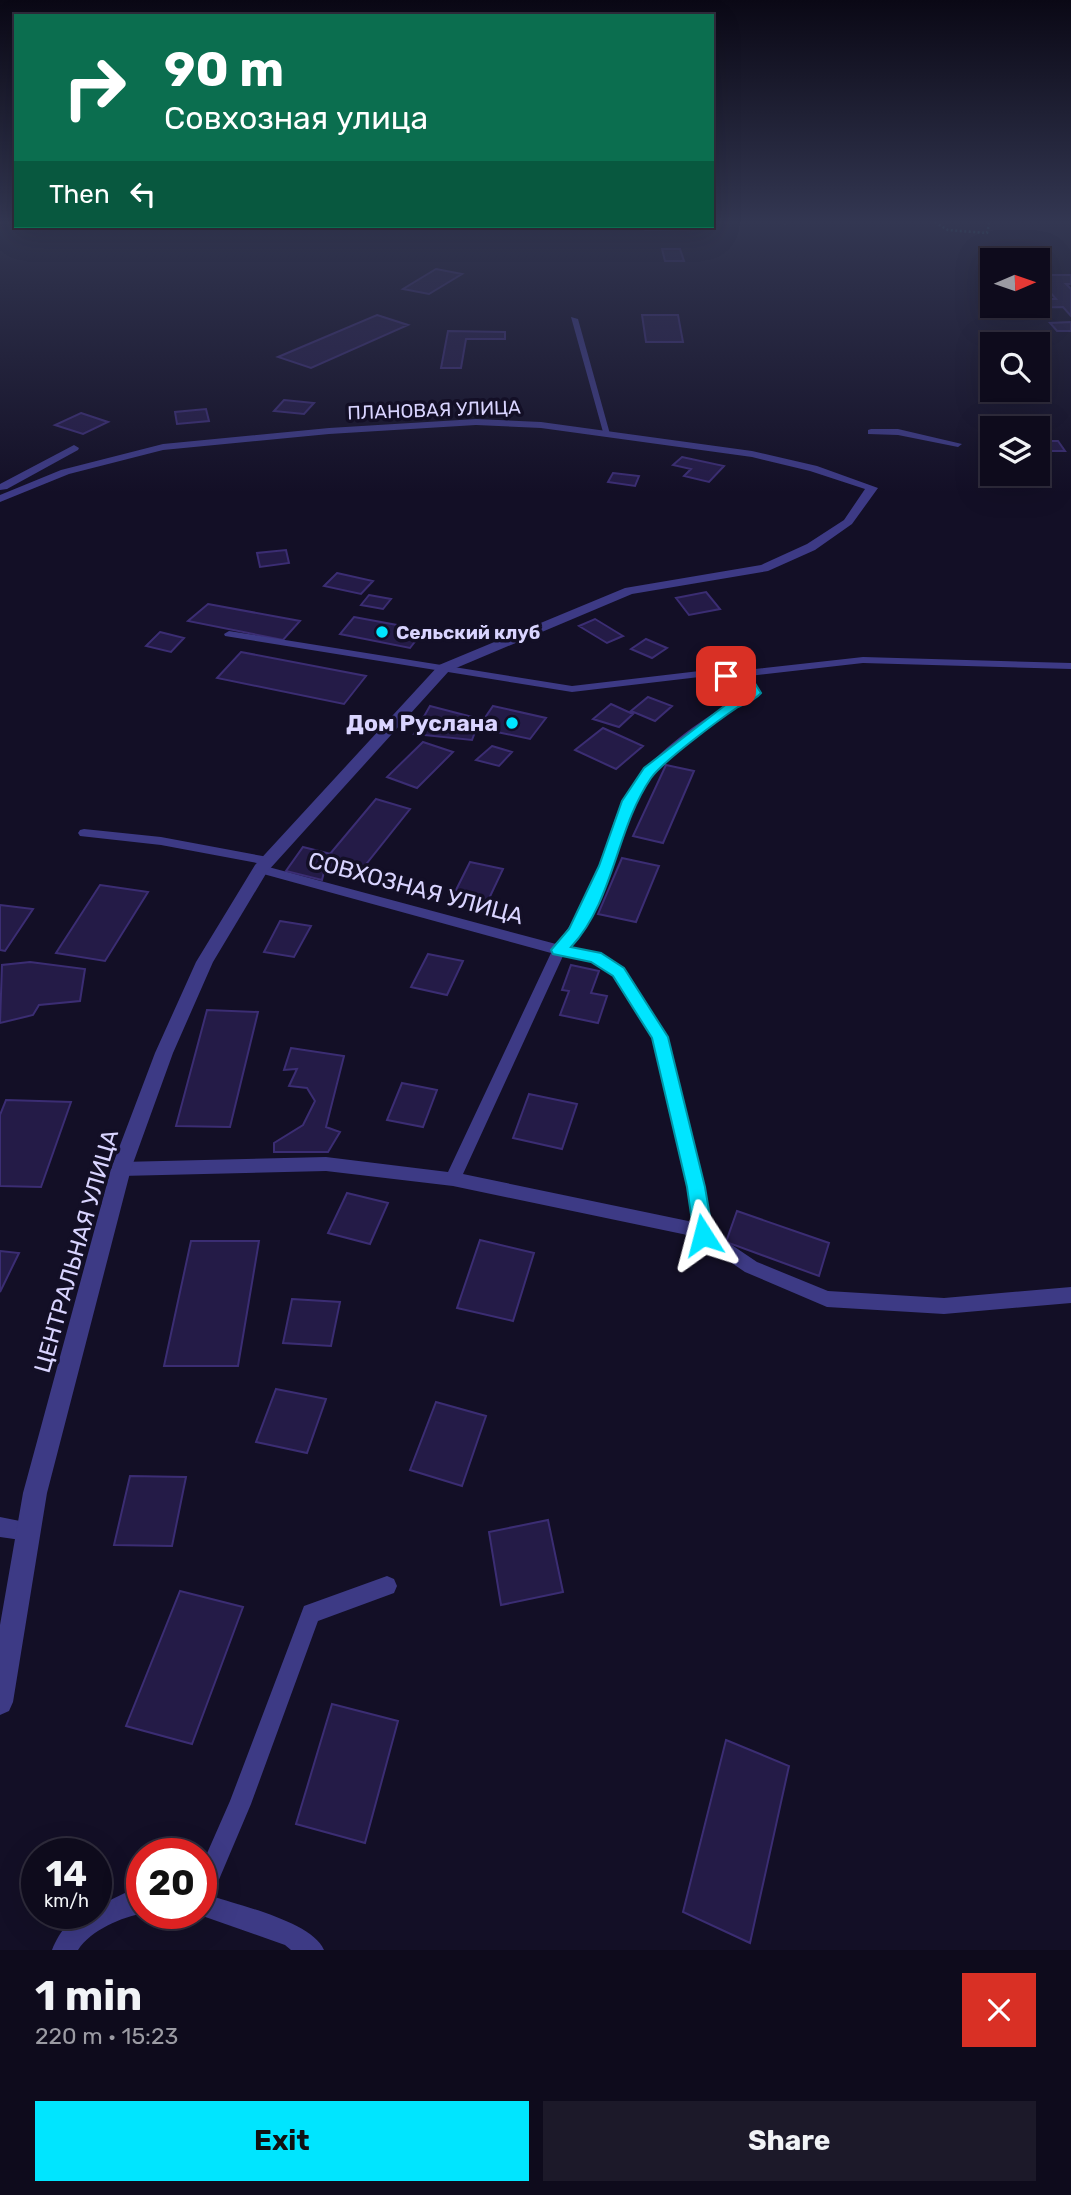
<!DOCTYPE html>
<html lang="en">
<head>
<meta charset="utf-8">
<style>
  body { margin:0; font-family:Rubik,sans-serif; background:#1c1929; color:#f1f3f6; height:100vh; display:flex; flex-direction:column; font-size:26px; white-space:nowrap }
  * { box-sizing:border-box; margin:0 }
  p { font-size:23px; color:#9b9ba3 }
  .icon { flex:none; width:38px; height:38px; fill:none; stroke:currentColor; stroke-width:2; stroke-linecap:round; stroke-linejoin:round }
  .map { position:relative; height:1950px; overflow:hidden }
  .sheet { display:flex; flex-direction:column; background:#0e0b1c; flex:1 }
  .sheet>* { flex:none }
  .top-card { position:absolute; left:14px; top:14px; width:700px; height:214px; border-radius:0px; box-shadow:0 7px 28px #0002,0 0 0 2px #2e2b3b; background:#0b6e4f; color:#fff; overflow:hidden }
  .needle { width:46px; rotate:88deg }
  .controls { position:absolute; left:980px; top:248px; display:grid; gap:14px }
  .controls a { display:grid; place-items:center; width:70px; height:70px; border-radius:0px; background:#0e0b1c; box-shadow:0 7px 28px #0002,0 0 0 2px #2e2b3b; font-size:35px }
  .speed { position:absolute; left:21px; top:1838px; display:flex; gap:14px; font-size:35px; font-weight:700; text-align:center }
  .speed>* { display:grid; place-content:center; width:91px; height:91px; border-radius:50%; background:#0e0b1c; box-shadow:0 7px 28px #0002,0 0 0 2px #2e2b3b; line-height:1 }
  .speed small { font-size:18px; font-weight:400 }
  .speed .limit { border:10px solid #d22; background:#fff; color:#111 }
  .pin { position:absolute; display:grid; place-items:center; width:60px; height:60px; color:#fff; margin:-30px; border-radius:14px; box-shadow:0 4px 10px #0006 }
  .me { position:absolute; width:77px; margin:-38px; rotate:351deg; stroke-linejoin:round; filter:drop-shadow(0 0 5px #0008) }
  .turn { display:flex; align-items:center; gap:24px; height:147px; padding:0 35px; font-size:32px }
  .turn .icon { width:91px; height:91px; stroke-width:2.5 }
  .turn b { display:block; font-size:49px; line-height:60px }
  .then { display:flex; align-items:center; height:66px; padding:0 35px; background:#0003; gap:14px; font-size:26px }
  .round { display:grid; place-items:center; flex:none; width:74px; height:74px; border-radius:0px; background:#1c1929 }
  .summary { display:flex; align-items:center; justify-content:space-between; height:119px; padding:0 35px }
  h1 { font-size:42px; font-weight:700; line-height:52px }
  .action { display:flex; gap:14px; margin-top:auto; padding:14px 35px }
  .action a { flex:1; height:80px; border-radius:0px; background:#00e5ff; color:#111; font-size:28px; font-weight:700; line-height:80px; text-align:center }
  .action a+a { background:#1c1929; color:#f1f3f6 }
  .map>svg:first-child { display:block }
  .building { fill:#241b47; stroke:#3b2d73; stroke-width:2 }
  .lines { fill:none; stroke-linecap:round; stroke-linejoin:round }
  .path { stroke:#2fb8b0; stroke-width:2.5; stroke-dasharray:2 2.5; stroke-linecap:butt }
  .service { fill:#3d3a85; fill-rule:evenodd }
  .minor { fill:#3d3a85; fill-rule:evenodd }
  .route { fill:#00e5ff; stroke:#0095a6; stroke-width:2 }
  .poi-dot { fill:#00e5ff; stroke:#130f26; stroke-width:2.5 }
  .labels { text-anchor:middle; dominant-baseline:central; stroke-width:7; stroke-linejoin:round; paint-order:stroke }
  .far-street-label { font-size:19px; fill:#d9d4ff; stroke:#130f26 }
  .far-poi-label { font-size:19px; font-weight:bold; fill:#d9d4ff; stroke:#130f26; text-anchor:start }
  .poi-label { font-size:23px; font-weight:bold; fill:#d9d4ff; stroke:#130f26; text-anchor:end }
  .street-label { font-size:23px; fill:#d9d4ff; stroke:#130f26 }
</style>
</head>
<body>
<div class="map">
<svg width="1071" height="1950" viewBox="0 0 1071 1950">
  <rect width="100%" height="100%" fill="#130f26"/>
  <path class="building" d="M643,226h57l1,3 -56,1z
    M662,249h18l4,12h-19z
    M436,269l26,5 -33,20 -26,-5z
    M1038,275h33v9h-5l5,5v27l-8,-9 -41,1 16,-2v-7h18l-13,-15h-5z
    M377,315l31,10 -97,43 -33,-11z
    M642,315h36l5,27h-37z
    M1071,322v9h-14l-7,-8z
    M448,331l57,1v7h-39l-5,29h-20z
    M284,400l30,3 -10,11 -30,-3z
    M206,409l3,12 -32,3 -2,-12z
    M81,413l27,9 -25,12 -28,-9z
    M1038,441h20l7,10h-27z
    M682,457l42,9 -15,16 -25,-6 7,-7 -18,-4z
    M613,473l26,3 -4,10 -27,-4z
    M286,550l3,13 -29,4 -3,-14z
    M337,573l36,8 -12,13 -37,-8z
    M706,592l14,17 -31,6 -13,-17z
    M369,595l22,4 -8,10 -22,-4z
    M208,604l92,17 -17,19 -95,-19z
    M354,617l70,13 -14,18 -70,-14z
    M595,619l28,17 -16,7 -28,-17z
    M160,632l24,6 -13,14 -25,-6z
    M646,639l21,9 -15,10 -21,-9z
    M241,652l125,24 -22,28 -127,-26z
    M648,697l24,9 -17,15 -24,-10z
    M611,704l22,10 -14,13 -26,-8z
    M430,706l50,13 -8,21 -58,-6z
    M493,706l53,12 -16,21 -52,-11z
    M603,728l40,18 -27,23 -41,-19z
    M423,742l30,10 -36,36 -30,-11z
    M492,746l20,6 -13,14 -23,-6z
    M666,765l28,6 -31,72 -30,-7z
    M376,799l34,10 -55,69 -36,-11z
    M303,847l28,7 -15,14 8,4 -2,8 -36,-9z
    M622,858l37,8 -23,56 -38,-8z
    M470,862l33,7 -18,38 -34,-7z
    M100,885l48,7 -43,69 -49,-8z
    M0,905l33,4 -28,42 -5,-1z
    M280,921l31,5 -17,31 -30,-5z
    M428,954l35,7 -16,34 -36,-8z
    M30,962l55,7 -5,32 -41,4 -6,10 -33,8 2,-58z
    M571,965l28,6 -8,22 16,3 -9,27 -38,-8 9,-24 -7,-1z
    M207,1010l51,2 -28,115 -54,-1z
    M291,1048l53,8 -18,71 14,5 -12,20h-54v-9l29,-18 12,-24 -8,-13 -18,-2 8,-17 -13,1z
    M402,1083l35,7 -14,37 -36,-7z
    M529,1094l48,10 -15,45 -49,-11z
    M6,1100l65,2 -30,85 -41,-1v-71z
    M347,1193l41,10 -18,41 -42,-11z
    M737,1211l92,32 -10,33 -93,-34z
    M480,1240l54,13 -21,68 -56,-13z
    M191,1241h68l-21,125h-74z
    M0,1251l19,2 -19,39z
    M292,1299l48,3 -9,44 -48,-3z
    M276,1389l50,10 -19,54 -51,-11z
    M436,1402l50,14 -24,70 -52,-16z
    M130,1476l56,1 -14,69 -58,-1z
    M548,1520l15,72 -62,13 -12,-73z
    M180,1591l63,16 -51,137 -66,-18z
    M332,1704l66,17 -33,122 -69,-19z
    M726,1740l63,26 -39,177 -67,-31z"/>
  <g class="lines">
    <path class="path" d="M784,220l1,5
      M931,220l17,10 39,3 3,-13"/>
    <path class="service" d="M571,317l7,2 32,115 -7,-2z
      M871,429h27l64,15 -4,3 -60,-12 -30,-1v-4z
      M229,631l343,55 136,-16 25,4 5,-3 125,-14 208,6v6l-208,-6 -114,13 12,17 -2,2c-43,25 -101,62 -125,107 -9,17 -12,37 -18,55 -11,32 -26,64 -47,90l31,7 24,14 43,69 37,150 7,44 46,31 71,29 116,7 127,-11v16l-127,11 -117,-7 -82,-35 -53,-36 -239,-50 -127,-15 -205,5 -6,-2 -2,-5 2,-5 6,-2 205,-5 122,15 103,-219 -295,-81 -1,-3 1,-3 5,-1 295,79c22,-26 37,-57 48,-89 5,-15 8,-31 15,-46 21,-50 84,-91 130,-117l-6,-10 -35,-6 -136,16 -347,-56 -1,-2zM563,956l28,5 23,15 39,62 35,149 5,35 -230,-48z
      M84,829l77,8 107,20 6,4 -6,4 -107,-20 -81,-9 -2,-3 2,-3z
      M0,1517l35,7 3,7 -3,7 -7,3 -28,-4z
      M387,1576l7,3 3,7 -3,7 -76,28 -67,183 -39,92c29,10 100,26 112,54h-33l-6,-5 -91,-32h7v-46l29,-66 74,-195z
      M131,1890h11v23h2c-22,4 -53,17 -66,37h-26c8,-20 21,-37 44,-37v-6z"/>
    <path class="minor" d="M476,419l65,3 211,29 65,15 61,22 -26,36 -37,26 -47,21 -136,23 -183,77 -182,201 -54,90 -40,91 -42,116 -84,324 -34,209 -4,9 -9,4v-90l23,-132 88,-324 44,-116 41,-91 59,-97 184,-200 186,-77 136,-23 46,-21 37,-24 21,-31 -55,-18 -58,-14 -211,-29 -65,-3 -147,9 -166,16 -94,24 -69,28v-7l61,-25 102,-26 166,-16z
      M74,445l5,3 -1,2 -71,39 -7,1v-6z"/>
  </g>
  <linearGradient id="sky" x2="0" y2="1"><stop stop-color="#0a0815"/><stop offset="0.45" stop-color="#333752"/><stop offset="1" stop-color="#333752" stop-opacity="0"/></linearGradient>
  <rect width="1071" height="493" fill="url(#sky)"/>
  <path class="route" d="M726,672l25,5 10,16c-6,7 -15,10 -23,14 -18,12 -76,55 -87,71 -35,51 -37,123 -80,169l30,6 23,15 44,69 37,150 8,48 -3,6h-13l-3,-6 -7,-48 -35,-149 -39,-62 -22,-14 -38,-8 -2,-4 18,-21 30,-63 23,-65 22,-33 84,-65 20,-11 -6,-10 -20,-4v-5z"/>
  <g class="poi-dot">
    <circle cx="382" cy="632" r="7"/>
    <circle cx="512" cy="723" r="7"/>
  </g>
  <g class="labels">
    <g class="far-street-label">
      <text transform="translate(434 410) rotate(-2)">ПЛАНОВАЯ УЛИЦА</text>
    </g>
    <g class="far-poi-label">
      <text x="396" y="632">Сельский клуб</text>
    </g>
    <g class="poi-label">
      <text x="498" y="723">Дом Руслана</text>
    </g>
    <g class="street-label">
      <text transform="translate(416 888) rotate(15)">СОВХОЗНАЯ УЛИЦА</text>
      <text transform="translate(76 1251) rotate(-74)">ЦЕНТРАЛЬНАЯ УЛИЦА</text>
    </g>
  </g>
</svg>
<div class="controls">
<a><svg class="needle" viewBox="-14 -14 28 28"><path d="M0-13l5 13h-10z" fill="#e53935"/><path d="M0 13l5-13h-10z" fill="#9b9ba3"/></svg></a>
<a><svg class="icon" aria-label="search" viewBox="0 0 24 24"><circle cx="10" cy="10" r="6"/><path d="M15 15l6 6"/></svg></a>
<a><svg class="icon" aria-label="layers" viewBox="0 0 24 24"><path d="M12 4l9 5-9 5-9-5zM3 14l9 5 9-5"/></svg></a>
</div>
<div class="speed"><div>14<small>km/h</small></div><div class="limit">20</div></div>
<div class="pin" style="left:726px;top:676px;background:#d93025"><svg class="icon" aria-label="arrive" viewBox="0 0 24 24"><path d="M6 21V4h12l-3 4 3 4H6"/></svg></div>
<svg class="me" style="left:703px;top:1235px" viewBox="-20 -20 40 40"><path d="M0-17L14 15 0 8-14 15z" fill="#00e5ff" stroke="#fff" stroke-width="4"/></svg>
<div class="top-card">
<div class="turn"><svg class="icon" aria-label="right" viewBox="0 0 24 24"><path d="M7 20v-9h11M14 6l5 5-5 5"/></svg><div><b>90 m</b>Совхозная улица</div></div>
<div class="then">Then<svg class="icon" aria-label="left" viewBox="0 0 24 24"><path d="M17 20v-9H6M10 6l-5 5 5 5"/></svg></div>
</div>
</div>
<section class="sheet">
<div class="summary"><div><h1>1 min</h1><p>220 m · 15:23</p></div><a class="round" style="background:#d93025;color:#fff"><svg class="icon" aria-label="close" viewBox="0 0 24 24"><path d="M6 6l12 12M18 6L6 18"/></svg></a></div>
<div class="action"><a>Exit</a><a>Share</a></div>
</section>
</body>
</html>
